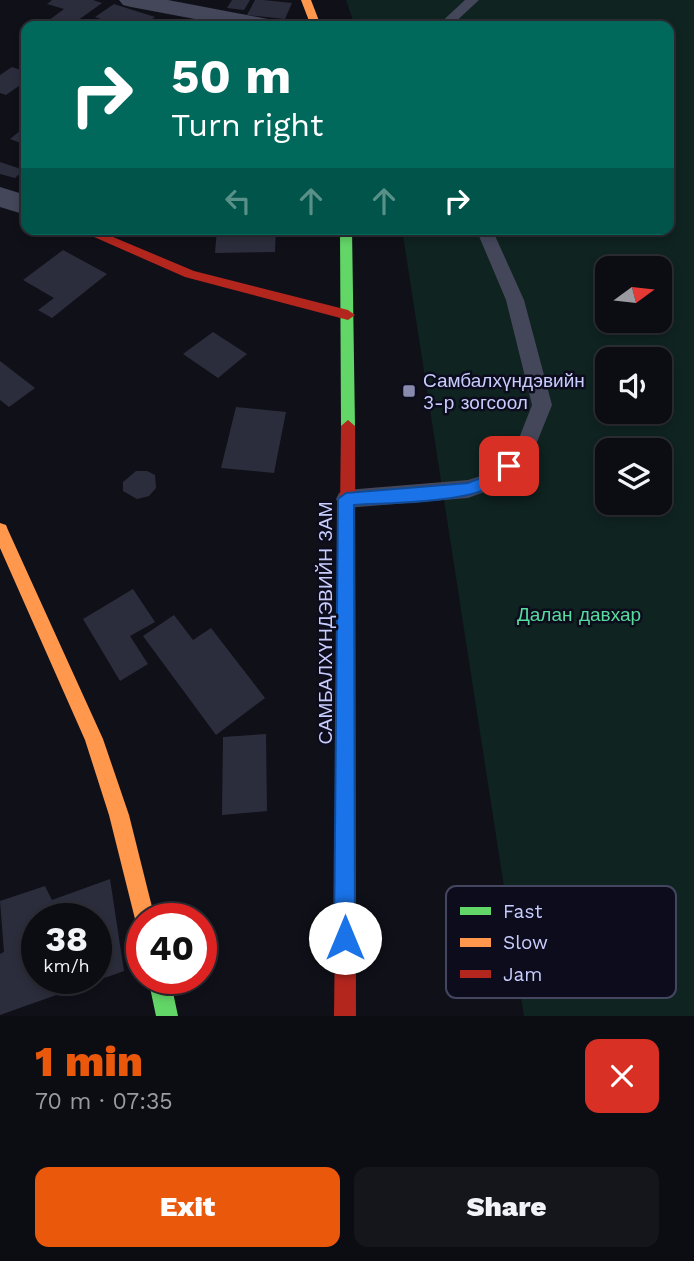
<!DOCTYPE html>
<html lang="en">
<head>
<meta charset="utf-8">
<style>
  body { margin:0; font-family:"Work Sans",sans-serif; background:#15151c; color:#f1f3f6; height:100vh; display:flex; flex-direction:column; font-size:26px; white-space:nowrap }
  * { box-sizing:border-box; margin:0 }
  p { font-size:23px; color:#9a9ba0 }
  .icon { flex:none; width:38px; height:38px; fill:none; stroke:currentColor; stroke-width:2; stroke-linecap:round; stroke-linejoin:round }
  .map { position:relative; height:1016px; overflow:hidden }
  .drawer { display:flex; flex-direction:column; background:#0c0c13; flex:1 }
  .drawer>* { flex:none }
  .banner { position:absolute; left:21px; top:21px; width:653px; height:214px; border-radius:14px; box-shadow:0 4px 10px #0003,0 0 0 2px #2c2c33; background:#00695c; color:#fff; overflow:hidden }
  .needle { width:46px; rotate:75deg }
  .fabs { position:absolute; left:595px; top:256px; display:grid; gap:14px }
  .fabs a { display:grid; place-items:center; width:77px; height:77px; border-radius:14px; background:#0c0c13; box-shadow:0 4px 10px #0003,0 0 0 2px #2c2c33; font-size:35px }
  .speed { position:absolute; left:21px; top:903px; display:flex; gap:14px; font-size:35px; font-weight:700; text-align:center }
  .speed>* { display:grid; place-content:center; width:91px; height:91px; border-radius:50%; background:#0c0c13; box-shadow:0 4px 10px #0003,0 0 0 2px #2c2c33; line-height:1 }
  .speed small { font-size:18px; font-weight:400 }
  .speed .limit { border:10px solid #d22; background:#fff; color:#111 }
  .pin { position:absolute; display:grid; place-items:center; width:60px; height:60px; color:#fff; margin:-30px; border-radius:14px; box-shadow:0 4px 10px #0006 }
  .me { position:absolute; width:77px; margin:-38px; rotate:0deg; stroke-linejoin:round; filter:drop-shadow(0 0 5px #0008) }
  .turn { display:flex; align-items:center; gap:24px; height:147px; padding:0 35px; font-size:32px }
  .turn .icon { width:91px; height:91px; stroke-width:2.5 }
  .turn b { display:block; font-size:49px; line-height:60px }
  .lanes { display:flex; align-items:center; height:66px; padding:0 35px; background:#0003; justify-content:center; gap:35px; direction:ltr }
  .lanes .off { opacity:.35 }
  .round { display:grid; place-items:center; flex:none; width:74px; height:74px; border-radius:14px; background:#15151c }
  .overview { display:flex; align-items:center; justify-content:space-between; height:119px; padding:0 35px }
  h1 { font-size:42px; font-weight:800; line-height:52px; color:#ea580c }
  .button { display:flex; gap:14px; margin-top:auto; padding:14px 35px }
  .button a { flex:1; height:80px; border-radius:14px; background:#ea580c; color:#fff; font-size:28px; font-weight:800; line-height:80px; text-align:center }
  .button a+a { background:#15151c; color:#f1f3f6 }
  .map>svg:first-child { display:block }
  .green { fill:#0f2320; fill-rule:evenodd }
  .building { fill:#2c2d3c; fill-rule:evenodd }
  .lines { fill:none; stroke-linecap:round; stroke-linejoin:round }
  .lane { fill:#44475a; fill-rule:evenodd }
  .street { fill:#44475a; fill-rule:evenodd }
  .fast { fill:#63d668; fill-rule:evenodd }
  .slow { fill:#ff974d; fill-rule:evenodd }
  .jam { fill:#b3261e; fill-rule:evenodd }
  .route { fill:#1a73e8; stroke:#114b97; stroke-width:2 }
  .poi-dot { fill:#888bae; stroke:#0c0c1d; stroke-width:2.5 }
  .labels { text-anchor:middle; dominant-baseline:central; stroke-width:5; stroke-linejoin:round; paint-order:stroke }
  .poi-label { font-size:19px; fill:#c8cdfe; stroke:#0c0c1d; text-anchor:start }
  .park-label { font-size:19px; fill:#56dc9f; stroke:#0c0c1d }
  .street-label { font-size:19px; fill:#c8cdfe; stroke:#0c0c1d }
  .key { fill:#0c0c1d; stroke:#444660; stroke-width:2 }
  .key-label { font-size:19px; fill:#c8cdfe }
</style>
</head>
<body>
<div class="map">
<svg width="694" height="1016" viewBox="0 0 694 1016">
  <rect width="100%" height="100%" fill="#101019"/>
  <path class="green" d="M346,0h348v1016h-170l-122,-787h266v-203h-313zM607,268h53v52h-53zM607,359h53v52h-53zM607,450h53v52h-53z"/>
  <path class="building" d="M52,0h41l9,3 -32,23h-29l23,-17 -17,-5z
    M232,0h18l-6,10 -17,-2z
    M255,0h8l29,3 -7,16 -38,-4z
    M114,4l41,13 -13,9h-20l-27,-9z
    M12,67l14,5v9l-20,14 -6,-2v-18z
    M26,126v19l-16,-6z
    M0,162l24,8 -9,8 -15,-4z
    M217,229h59l-1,23 -60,1z
    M63,250l44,24 -55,44 -14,-8 16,-12 -31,-18z
    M213,332l34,22 -29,24 -35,-24z
    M0,361l35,27 -26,19 -9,-7z
    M236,407l50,5 -12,61 -53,-5z
    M136,471h11l8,4 1,13 -7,8 -12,3 -14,-8v-9z
    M133,589l22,33 -25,14 18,28 -28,17 -37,-62z
    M174,615l19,25 18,-12 54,70 -49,37 -73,-99z
    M266,734l1,77 -45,4 1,-78z
    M110,879l14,92 -124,44v-61l4,-2 -4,-51 45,-15 7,14zM37,919h59v59h-59z"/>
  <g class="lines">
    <path class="lane" d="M465,0h14l-28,26h-14z
      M476,229h16l32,71 28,105 -21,52 -30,29 -33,12 -122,10 -7,-3 -3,-6 3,-6 7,-3 122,-10 19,-6 29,-28 16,-41 -26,-105z"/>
    <path class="street" d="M119,0h49l100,19 8,2 4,5h-48l-101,-19 -8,-2z
      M0,187l26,8v20l-26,-8z"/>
    <path class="fast" d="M340,229h12l3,197 -7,6 -7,-6z
      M148,978h22l8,38h-22z"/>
    <path class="slow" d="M301,0h10l10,26h-10z
      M0,523l6,2 2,5 95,209 26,76 26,104h-13v9l-4,-2 -3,-7 -26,-104 -24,-75 -85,-192z"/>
    <path class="jam" d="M76,229h18l100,42 154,39 7,5 -7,5 -163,-43z
      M348,420l7,6 1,590h-22l7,-590z"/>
  </g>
  <path class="route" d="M509,459l8,7c-22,40 -121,36 -163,39l1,433 -3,8 -7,3 -8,-3 -3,-8 4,-439 8,-6 122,-10 20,-8z"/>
  <rect class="poi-dot" x="402" y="384" width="14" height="14" rx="3.5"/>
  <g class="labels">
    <g class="poi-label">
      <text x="423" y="380">Самбалхүндэвийн<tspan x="423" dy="22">3-р зогсоол</tspan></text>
    </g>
    <g class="park-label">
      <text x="579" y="614">Далан давхар</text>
    </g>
    <g class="street-label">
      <text transform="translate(325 623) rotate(-90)">САМБАЛХҮНДЭВИЙН ЗАМ</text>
    </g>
  </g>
  <rect x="446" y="886" width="230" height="112" rx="10" class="key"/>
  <rect x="460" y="907" width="31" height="8" fill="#63d668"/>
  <rect x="460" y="938" width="31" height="9" fill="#ff974d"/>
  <rect x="460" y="970" width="31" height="8" fill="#b3261e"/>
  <g class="key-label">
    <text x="503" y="918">Fast</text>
    <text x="503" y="949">Slow</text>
    <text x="503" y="981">Jam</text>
  </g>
</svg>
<div class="fabs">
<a><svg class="needle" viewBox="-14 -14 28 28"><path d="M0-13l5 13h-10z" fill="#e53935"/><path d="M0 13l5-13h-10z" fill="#9a9ba0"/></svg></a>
<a><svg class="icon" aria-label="sound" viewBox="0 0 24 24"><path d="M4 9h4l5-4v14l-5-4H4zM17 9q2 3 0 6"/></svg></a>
<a><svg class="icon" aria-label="layers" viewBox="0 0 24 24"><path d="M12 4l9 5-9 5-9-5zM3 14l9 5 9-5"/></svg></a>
</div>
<div class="speed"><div>38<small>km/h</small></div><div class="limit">40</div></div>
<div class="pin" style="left:509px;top:466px;background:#d93025"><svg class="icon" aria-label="arrive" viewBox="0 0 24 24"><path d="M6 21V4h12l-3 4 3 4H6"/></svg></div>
<svg class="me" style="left:345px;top:938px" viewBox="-20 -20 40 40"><circle r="19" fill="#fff"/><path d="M0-13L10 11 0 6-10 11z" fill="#1a73e8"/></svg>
<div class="banner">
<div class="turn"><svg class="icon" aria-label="right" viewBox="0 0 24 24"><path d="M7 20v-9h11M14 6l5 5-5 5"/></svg><div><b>50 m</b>Turn right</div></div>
<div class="lanes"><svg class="icon off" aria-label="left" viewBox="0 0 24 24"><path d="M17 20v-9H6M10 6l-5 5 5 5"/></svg><svg class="icon off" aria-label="ahead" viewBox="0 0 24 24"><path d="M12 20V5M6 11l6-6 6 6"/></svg><svg class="icon off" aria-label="ahead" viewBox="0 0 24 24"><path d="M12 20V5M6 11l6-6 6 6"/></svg><svg class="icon" aria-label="right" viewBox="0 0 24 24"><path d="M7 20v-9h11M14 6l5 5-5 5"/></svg></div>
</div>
</div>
<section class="drawer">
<div class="overview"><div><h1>1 min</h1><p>70 m · 07:35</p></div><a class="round" style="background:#d93025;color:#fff"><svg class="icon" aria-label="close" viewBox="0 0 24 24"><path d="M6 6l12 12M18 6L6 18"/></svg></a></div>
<div class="button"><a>Exit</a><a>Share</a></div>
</section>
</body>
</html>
